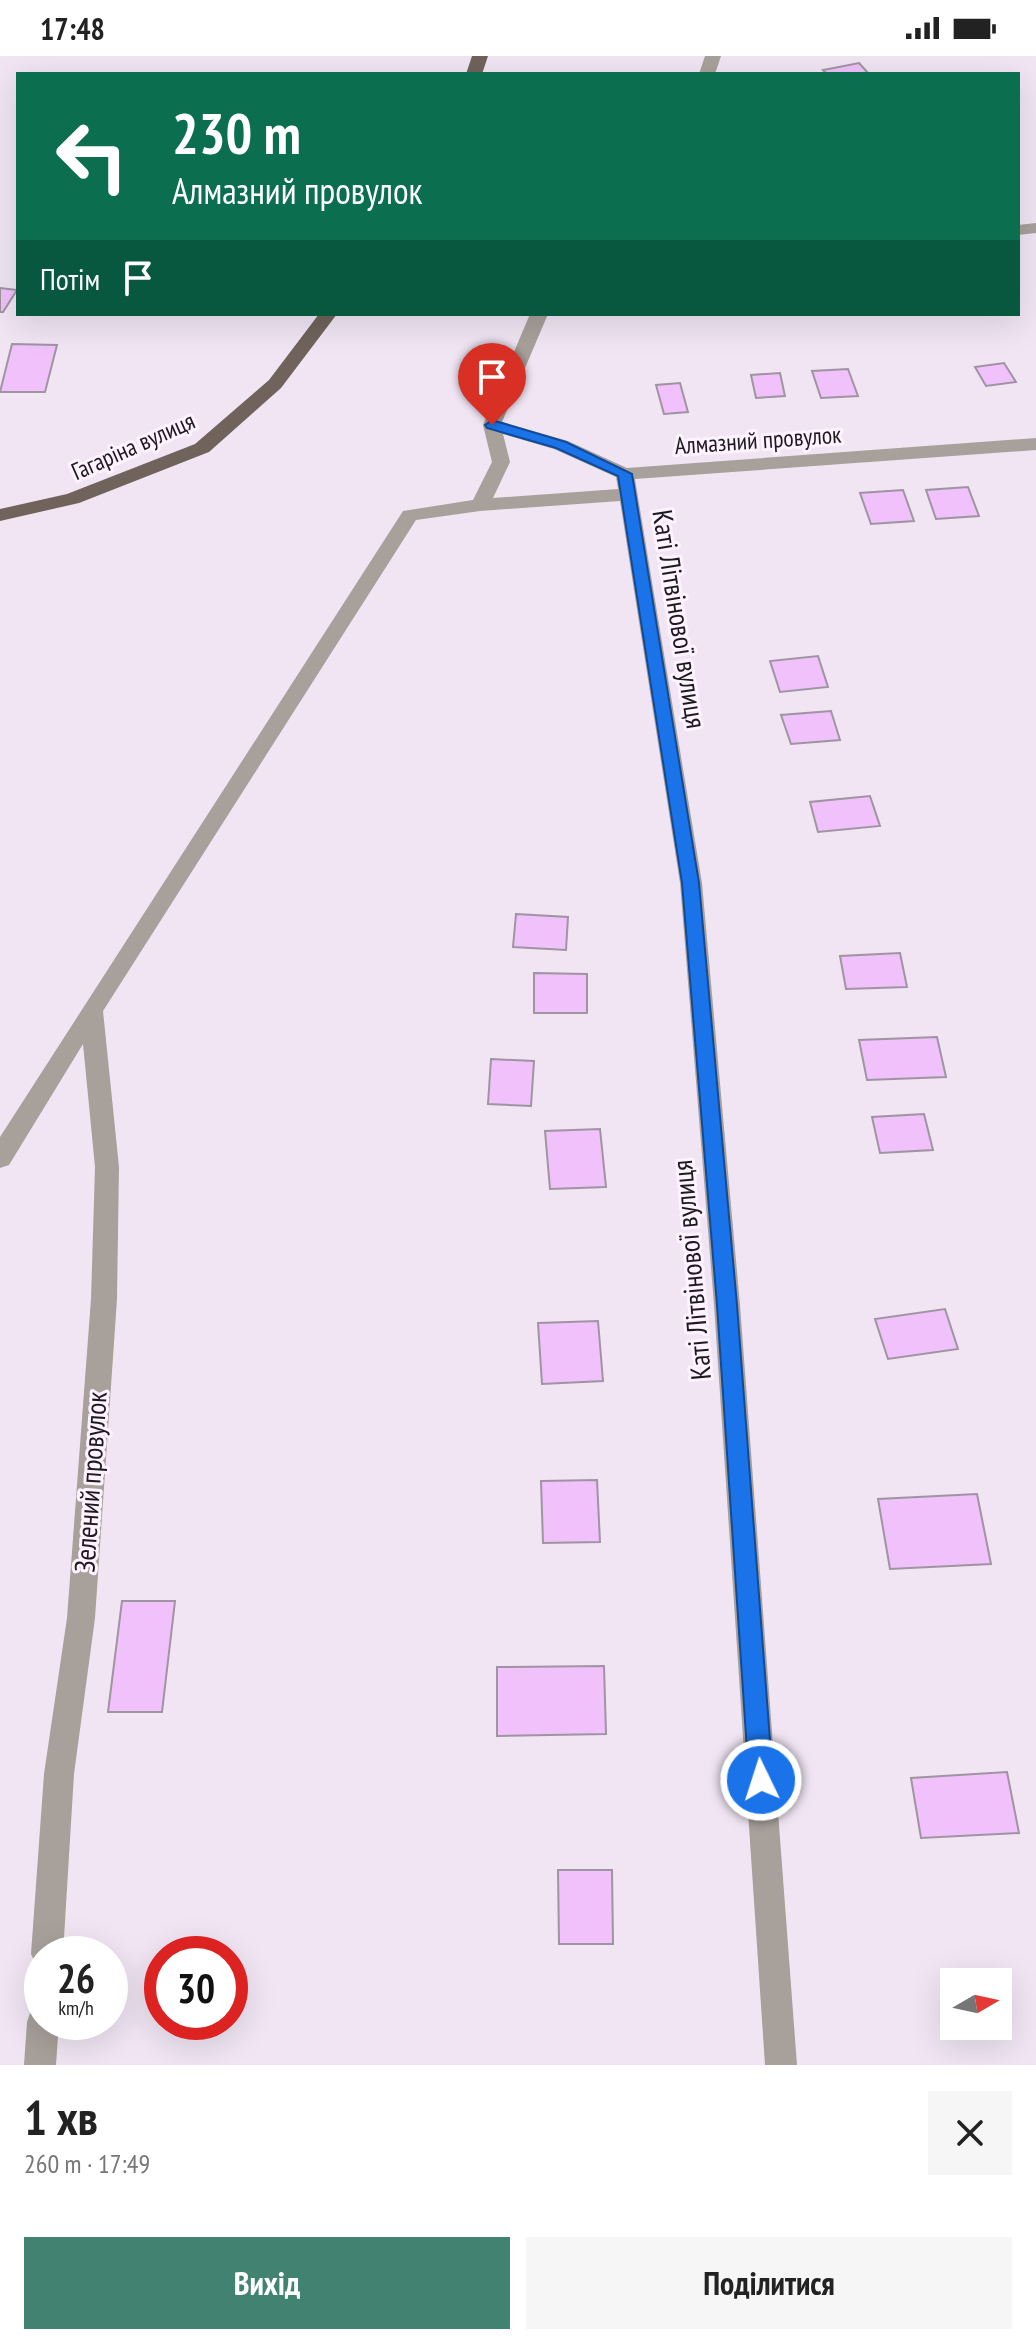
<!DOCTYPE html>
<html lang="uk">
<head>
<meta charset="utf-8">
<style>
  body { margin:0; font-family:"PT Sans Narrow",sans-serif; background:#f6f6f6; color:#222; height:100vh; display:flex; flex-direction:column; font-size:30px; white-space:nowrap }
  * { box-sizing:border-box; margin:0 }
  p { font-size:26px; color:#767676 }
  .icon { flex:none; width:44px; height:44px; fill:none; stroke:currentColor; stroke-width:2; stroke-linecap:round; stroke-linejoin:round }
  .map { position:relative; height:2009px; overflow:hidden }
  .sheet { display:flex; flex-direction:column; background:#fff; flex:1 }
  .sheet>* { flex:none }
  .top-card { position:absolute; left:16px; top:16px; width:1004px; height:244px; border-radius:0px; box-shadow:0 8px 32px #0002; background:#0b6e4f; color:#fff; overflow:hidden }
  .needle { width:52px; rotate:81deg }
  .fabs { position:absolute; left:940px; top:1912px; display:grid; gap:16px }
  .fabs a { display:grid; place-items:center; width:72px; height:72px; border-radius:0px; background:#fff; box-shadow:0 8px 32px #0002; font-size:40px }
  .speed { position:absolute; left:24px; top:1880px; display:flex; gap:16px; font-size:40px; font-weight:700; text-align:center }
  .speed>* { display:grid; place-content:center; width:104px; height:104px; border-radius:50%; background:#fff; box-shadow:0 8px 32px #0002; line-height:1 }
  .speed small { font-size:20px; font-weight:400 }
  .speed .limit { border:12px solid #d22; background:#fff; color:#111 }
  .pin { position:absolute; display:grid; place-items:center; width:68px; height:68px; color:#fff; margin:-82px -34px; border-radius:50% 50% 50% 0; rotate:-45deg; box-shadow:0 0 8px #0007 }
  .pin .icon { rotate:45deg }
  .me { position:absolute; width:88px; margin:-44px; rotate:356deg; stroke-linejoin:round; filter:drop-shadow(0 0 6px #0008) }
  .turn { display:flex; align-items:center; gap:28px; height:168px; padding:0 24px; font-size:36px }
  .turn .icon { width:104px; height:104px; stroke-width:2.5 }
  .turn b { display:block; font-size:56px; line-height:68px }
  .then { display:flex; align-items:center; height:76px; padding:0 24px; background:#0003; gap:16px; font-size:30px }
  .round { display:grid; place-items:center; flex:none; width:84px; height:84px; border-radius:0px; background:#f6f6f6 }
  .summary { display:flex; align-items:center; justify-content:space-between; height:136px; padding:0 24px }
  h1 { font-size:48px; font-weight:700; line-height:60px }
  .button { display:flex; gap:16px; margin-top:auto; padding:16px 24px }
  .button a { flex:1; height:92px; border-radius:0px; background:#428270; color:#fff; font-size:32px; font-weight:700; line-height:92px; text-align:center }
  .button a+a { background:#f6f6f6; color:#222 }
  .status { display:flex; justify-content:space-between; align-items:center; height:56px; padding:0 40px; background:#fff; direction:ltr }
  .status svg { height:22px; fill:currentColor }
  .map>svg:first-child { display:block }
  .building { fill:#f0c1fa; stroke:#9f94a2; stroke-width:2 }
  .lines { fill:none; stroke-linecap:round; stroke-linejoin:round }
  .minor { fill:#a7a09b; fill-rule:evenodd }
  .major { fill:#6f635b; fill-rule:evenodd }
  .route { fill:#1a73e8; stroke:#114b97; stroke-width:2 }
  .labels { text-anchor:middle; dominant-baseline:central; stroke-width:6; stroke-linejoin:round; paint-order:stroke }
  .far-street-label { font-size:24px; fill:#1d191e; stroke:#fdf3ff }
  .street-label { font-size:28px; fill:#1d191e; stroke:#fdf3ff }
</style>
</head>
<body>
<div class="status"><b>17:48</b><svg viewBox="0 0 49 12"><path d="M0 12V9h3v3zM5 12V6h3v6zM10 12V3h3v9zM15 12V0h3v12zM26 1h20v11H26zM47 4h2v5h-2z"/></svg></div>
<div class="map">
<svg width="1036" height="2009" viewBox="0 0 1036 2009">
  <rect width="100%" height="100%" fill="#f1e5f4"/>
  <path class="building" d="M859,7l10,11h-42l-4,-4z
    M0,232l17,2 -14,22h-3z
    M12,288l45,1 -12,47h-45z
    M1004,307l12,19 -30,4 -11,-19z
    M848,313l10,27 -37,2 -9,-27z
    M780,317l5,23 -29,2 -5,-23z
    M680,327l8,29 -24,2 -8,-29z
    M968,431l11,29 -43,3 -10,-29z
    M903,434l11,31 -43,3 -11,-31z
    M818,600l10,31 -48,5 -10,-31z
    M831,655l9,29 -49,4 -10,-29z
    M870,740l10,30 -62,6 -8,-30z
    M516,858l52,3 -2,33 -53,-3z
    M900,897l7,34 -61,2 -6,-33z
    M534,917l53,1v39h-53z
    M937,981l9,40 -79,3 -8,-40z
    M491,1003l43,2 -3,45 -43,-2z
    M924,1058l9,36 -53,3 -8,-36z
    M600,1073l6,58 -56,2 -5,-58z
    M945,1253l13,40 -70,10 -13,-40z
    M598,1265l5,60 -61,3 -4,-61z
    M597,1424l3,62 -57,1 -2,-62z
    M977,1438l14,70 -101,5 -12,-70z
    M122,1545h53l-13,111h-54z
    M604,1610l2,68 -109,2v-69z
    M1007,1716l12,61 -98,5 -10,-60z
    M558,1814h54l1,74h-54z"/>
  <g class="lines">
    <path class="minor" d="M705,0h16l-6,18h-16z
      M1036,167v10l-18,2v-10z
      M530,258h18l-46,108 66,19 59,27 409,-30v12l-401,29 67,404 38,422 57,760h-32l-51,-760 -34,-422 -60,-382 -140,10 -64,9 -313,491 16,156 -2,132 -22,319 -21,156 -11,180h-21v14l-6,-3 -5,-11 13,-180 23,-156 24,-319 4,-132 -12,-123 -74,121 -9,3v-31l403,-626 70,-11 19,-38 -9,-37zM503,378l51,15 62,28 2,12 -125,9 17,-36z
      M42,1950v16h17l-3,43h-32l3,-43 4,-12z"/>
    <path class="major" d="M472,0h16l-6,18h-16z
      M319,258h18l-56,74 -72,64 -130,51 -79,18v-12l67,-15 128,-50 74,-64z"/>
  </g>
  <path class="route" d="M492,364l74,22 66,32 67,409 38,422 36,475 -4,8 -8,4 -8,-4 -4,-8 -32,-475 -35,-422 -64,-407 -62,-28 -69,-20 -2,-3z"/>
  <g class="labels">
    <g class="far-street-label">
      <text transform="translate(758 384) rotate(-4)">Алмазний провулок</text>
      <text transform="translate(133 390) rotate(-24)">Гагаріна вулиця</text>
    </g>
    <g class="street-label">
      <text transform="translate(680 563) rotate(81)">Каті Літвінової вулиця</text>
      <text transform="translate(691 1214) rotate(-95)">Каті Літвінової вулиця</text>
      <text transform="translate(90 1426) rotate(-86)">Зелений провулок</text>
    </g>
  </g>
</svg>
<div class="fabs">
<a><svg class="needle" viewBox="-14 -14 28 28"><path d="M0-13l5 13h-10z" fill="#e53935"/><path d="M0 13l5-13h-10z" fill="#767676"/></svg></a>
</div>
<div class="speed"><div>26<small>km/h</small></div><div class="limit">30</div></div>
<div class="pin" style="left:492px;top:369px;background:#d93025"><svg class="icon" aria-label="arrive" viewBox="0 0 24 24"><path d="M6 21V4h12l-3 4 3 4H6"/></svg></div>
<svg class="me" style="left:761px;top:1724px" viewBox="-20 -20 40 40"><circle r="17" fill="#1a73e8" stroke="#fff" stroke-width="3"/><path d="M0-11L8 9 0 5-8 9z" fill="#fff"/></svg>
<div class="top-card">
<div class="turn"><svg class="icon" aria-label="left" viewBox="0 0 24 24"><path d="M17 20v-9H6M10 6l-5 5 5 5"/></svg><div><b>230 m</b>Алмазний провулок</div></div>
<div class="then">Потім<svg class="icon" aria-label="arrive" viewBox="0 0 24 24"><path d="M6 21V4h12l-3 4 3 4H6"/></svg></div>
</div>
</div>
<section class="sheet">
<div class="summary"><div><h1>1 хв</h1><p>260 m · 17:49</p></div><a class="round"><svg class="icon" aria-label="close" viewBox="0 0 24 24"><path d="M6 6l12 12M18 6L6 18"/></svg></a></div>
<div class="button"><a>Вихід</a><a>Поділитися</a></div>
</section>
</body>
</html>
